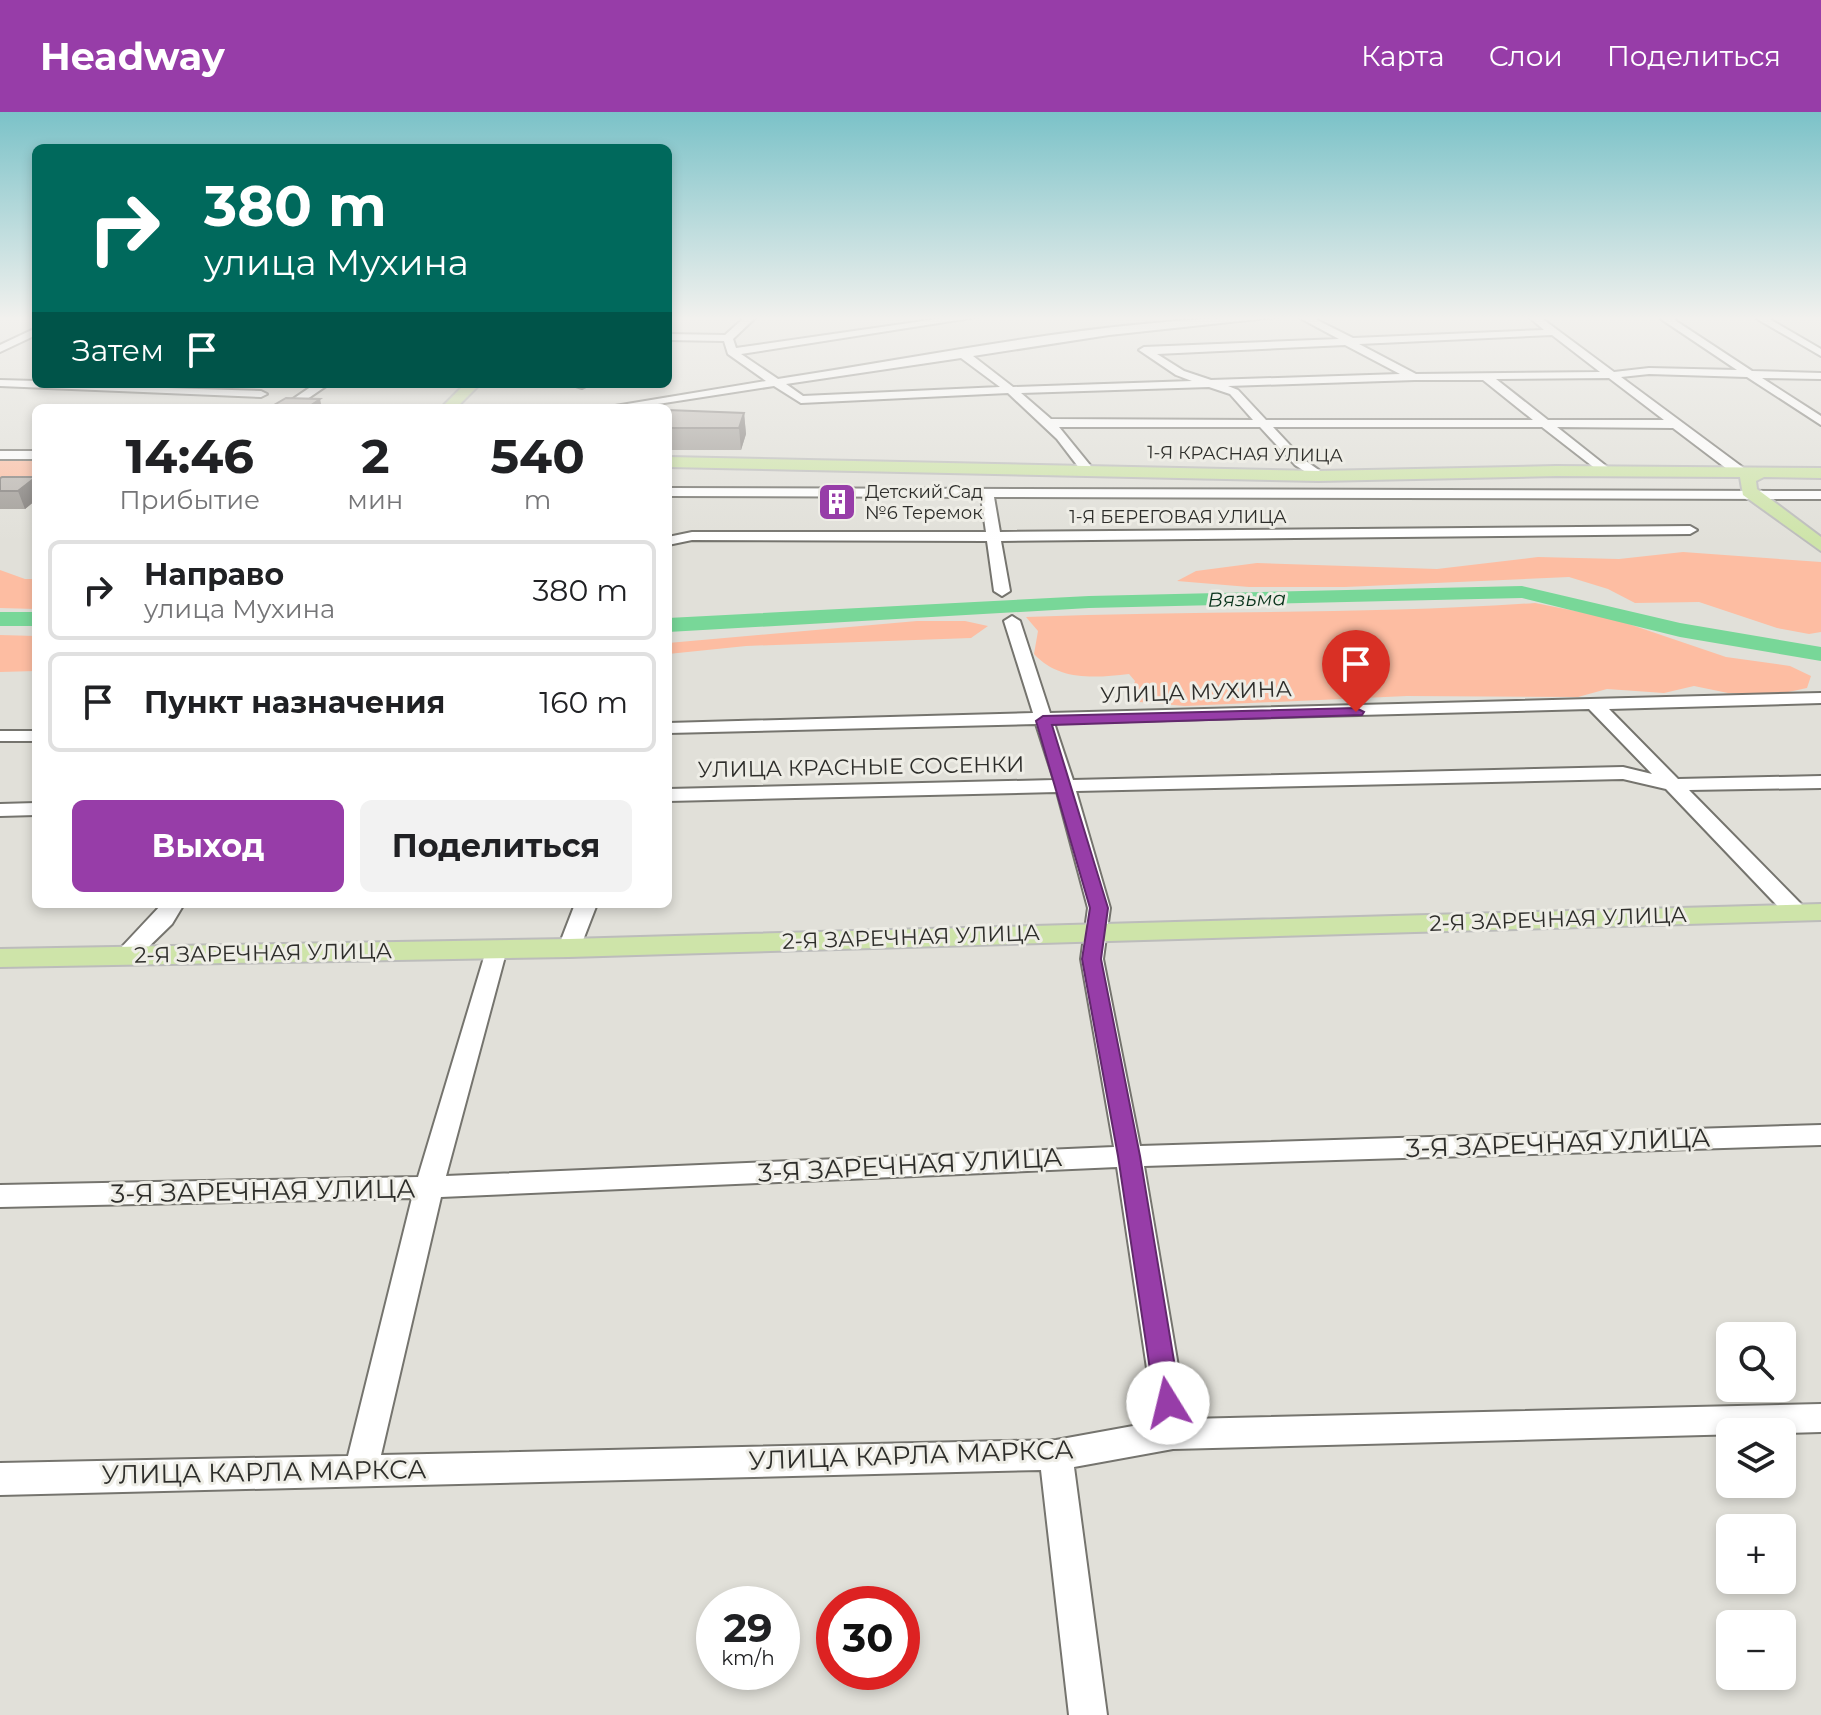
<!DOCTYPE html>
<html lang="ru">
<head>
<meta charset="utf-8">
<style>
  body { margin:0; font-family:Montserrat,sans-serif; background:#f2f2f2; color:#202124; height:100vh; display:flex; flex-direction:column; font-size:30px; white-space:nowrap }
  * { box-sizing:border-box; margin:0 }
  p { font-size:26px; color:#757577 }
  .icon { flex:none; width:44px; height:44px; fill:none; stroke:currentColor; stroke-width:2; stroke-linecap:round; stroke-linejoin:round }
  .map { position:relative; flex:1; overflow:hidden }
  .sheet { position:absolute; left:32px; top:292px; width:640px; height:504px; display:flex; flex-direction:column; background:#fff; border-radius:12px; box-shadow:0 4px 12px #0003 }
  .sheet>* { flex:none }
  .banner { position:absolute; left:32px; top:32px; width:640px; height:244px; border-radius:12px; box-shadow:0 4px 12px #0003; background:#00695c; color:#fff; overflow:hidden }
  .fabs { position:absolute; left:1716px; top:1210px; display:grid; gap:16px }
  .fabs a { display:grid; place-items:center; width:80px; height:80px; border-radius:12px; background:#fff; box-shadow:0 4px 12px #0003; font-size:40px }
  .speed { position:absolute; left:696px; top:1474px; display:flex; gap:16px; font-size:40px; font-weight:700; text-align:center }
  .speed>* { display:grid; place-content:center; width:104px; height:104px; border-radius:50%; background:#fff; box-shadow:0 4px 12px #0003; line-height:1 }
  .speed small { font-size:20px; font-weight:400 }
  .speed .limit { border:12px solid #d22; background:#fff; color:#111 }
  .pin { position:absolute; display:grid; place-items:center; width:68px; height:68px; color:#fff; margin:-82px -34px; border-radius:50% 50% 50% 0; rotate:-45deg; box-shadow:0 0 8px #0007 }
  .pin .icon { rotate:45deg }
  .me { position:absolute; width:88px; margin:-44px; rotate:351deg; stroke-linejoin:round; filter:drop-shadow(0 0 6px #0008) }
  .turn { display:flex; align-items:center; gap:28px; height:168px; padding:0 40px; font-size:36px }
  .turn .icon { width:104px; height:104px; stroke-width:2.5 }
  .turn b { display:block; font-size:56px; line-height:68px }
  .then { display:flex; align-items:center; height:76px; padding:0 40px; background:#0003; gap:16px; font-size:30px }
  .eta { display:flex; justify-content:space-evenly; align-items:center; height:136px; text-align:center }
  .eta b { font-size:48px; font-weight:700; line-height:56px }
  .button { display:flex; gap:16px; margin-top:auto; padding:16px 40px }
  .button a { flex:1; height:92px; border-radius:12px; background:#973da8; color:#fff; font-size:32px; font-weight:700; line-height:92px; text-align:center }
  .button a+a { background:#f2f2f2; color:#202124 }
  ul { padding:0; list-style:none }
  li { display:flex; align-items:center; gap:24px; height:100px; margin:0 16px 12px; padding:0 24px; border:4px solid #e0e0e0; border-radius:12px }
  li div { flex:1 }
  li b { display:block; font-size:30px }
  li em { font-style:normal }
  header { display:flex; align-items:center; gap:48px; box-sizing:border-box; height:112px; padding:0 40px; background:#973da8; color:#fff }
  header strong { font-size:38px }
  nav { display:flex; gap:44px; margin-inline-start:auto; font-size:28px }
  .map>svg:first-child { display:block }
  .green { fill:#fdbda2 }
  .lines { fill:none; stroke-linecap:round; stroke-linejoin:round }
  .river { fill:#78d798; fill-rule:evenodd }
  .minor-casing { stroke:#75746e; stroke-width:4 }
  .major-casing { stroke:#bcbcbb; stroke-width:4 }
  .minor { fill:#fff; fill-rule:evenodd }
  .major { fill:#cee4a9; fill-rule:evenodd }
  .wall { fill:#a19d98 }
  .shaded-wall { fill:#837f7c }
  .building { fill:#bbb6b1; stroke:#837f7c; stroke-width:2 }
  .route { fill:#973da8; stroke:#62286d; stroke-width:2 }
  .labels { text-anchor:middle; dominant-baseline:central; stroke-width:6; stroke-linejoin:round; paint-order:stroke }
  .far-street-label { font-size:18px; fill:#2e2e2b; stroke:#eeede6 }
  .far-poi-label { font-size:18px; fill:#2e2e2b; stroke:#eeede6; text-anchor:start }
  .far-water-label { font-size:20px; font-style:italic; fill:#0a341c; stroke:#eeede6 }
  .street-label { font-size:22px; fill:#2e2e2b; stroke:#eeede6 }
  .near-street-label { font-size:26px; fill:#2e2e2b; stroke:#eeede6 }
</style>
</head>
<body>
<header>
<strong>Headway</strong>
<nav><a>Карта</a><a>Слои</a><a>Поделиться</a></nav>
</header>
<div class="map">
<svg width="1821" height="1603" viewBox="0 0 1821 1603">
  <rect width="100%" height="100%" fill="#e1e0d9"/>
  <path class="green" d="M0,347h36v19h-36z
    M1683,440l138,10v70l-12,2 -32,-6 -78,-26 -64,1 -27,-14 -39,-12 -224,10h-96l-72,-6 19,-10 61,-8 180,6 101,-12 81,2z
    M0,458l25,9h11v30l-36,-1z
    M1535,491l76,15 115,39 64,9 21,10 -4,12 -28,6 -51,-1 -34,-7 -30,7 -57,-4 -29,8 -171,-1 -222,10 -57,-5 7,-20 -6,-7c-35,4 -70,7 -95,-20l4,-23 -12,-14c169,-7 339,-2 509,-14z
    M917,509h48l23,5 -17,12 -225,8 -78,8v-11z
    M0,523l36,1v35l-36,1z"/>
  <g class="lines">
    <path class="river" d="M1522,474l158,37 141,24v14l-141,-24 -158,-39 -433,10 -421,24v-14l421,-22z
      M0,500h36v14h-36z"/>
    <g class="minor-casing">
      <path id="minor" d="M745,205h11l-23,22 3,9 215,-31h26l-236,37 37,25c165,-25 331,-62 499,-62l-168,18 -136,21 40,31 179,-6 -16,-6 -37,-25 5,-3 195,-8 -41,-22h13l42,21 191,-8 -15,-13h11l74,55 35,-4 88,2 -79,-53h12l82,54 69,2v6l-59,-1 59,38v9l-74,-48 -98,-3 -28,3 124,92v6h-10l-62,-47 -116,-1 53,42 1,3 -6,4 -63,-49h-269l30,32 20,14v6l-5,1 -23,-15 -35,-38h-201l35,43 -11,3 -26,-34 -49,-46 -207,10 -27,-17 -142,22h-29l163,-27 -38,-27 -4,-13 -56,-1v-6l57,1zM1552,223l48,37 -184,2 -57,-30zM1345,233l55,29 -189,6 -27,-9 -27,-17zM961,246l39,29 -197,9 -17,-12zM1609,266l55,42h-116l-52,-41zM1415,268h68l50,40h-267l-28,-30 -10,-4zM1209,275l21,7 23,26 -202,-1 -30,-26z
        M1754,205h12l55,32v7z
        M36,216v7l-36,17v-7z
        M0,268l36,1v3l225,7 6,3 -6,3 -261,-11z
        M315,272h14l-35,24h-14z
        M570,272h17l1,1 -6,3z
        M0,339h36v8h-36z
        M668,376l1153,3v8l-827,-2 6,35 690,-6 7,4 -7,4 -689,7 9,50 -8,5 -8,-5 -7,-50 -295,-1 -24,5v-8l24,-5h294l-5,-35 -313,-1z
        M1012,504l8,5 30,92 771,-20v10l-212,6 69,70 143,-3v12l-132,2 115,117 3,5 -11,7 -8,-2 -122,-128 -43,-10 -547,12 34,117 -7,51 37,187 681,-21v20l-677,21 43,253 634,-15v28l-648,17 -99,18 33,248h-38l-28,-245 -1041,25v-32l348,-7 64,-258 -412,9v-22l418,-8 70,-233 8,-2 11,7 -61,227 668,-29 -33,-188 7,-51 -31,-116 -389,9v-12l386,-9 -18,-56 -368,9v-10l365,-10 -29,-92zM1589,597l63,65 -29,-7 -550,13 -19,-57zM1117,1055l38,255 -99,18 -675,15 60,-258z
        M0,619h36v10h-36z
        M36,691v12l-36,1v-12z
        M162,792h22l-12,20 -38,37h-16l-3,-5 3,-5z
        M575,792h22l-17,44 -11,7 -11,-7z"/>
    </g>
    <g class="major-casing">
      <path id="major" d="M465,272h15l-24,24h-15z
        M668,345l650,14 238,-5 265,2v10l-57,-1 -8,4 1,8 64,48v14l-78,-56 -3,-18 -184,-1 -238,5 -650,-14z
        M1821,792v16l-1252,37 -569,10v-18l569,-10z"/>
    </g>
    <use href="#minor" class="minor"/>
    <use href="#major" class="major"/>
  </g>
  <path class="wall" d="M668,298l76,3 2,21 -5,16h-73z
    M36,365v23l-11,9h-25v-31z"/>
  <path class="shaded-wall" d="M320,287l2,9h-15z
    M744,301l2,21 -5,16 -2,-22z
    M36,365v23l-11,9 -7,-18z"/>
  <path class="building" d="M286,286l34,1 -13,9h-38z
    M668,298l76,3 -5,15h-71z
    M2,365h34l-18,14h-18v-13z"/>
  <linearGradient id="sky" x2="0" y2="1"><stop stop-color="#7bc2c8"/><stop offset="0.48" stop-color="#f2f1ee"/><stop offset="1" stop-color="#f2f1ee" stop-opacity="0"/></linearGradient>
  <rect width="1821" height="430" fill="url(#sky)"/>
  <path class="route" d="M1356,596l8,4 -2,3 -310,10 56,183 -7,51 39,197 41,247 -4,8 -9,3 -9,-3 -4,-8 -37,-247 -36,-197 8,-51 -54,-187 7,-5z"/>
  <defs>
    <g id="building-square" transform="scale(2)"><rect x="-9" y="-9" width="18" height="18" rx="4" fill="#973da8" stroke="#eeede6"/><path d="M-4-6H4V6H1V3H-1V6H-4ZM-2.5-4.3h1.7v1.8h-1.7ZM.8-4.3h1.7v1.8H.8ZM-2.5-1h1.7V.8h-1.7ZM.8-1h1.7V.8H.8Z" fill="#fff"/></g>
  </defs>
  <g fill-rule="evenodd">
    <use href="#building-square" x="837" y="390"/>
  </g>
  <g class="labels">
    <g class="far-street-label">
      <text transform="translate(1245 342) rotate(1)">1-Я КРАСНАЯ УЛИЦА</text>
      <text x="1178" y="405">1-Я БЕРЕГОВАЯ УЛИЦА</text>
    </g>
    <g class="far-poi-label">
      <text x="865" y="380">Детский Сад<tspan x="865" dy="21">№6 Теремок</tspan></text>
    </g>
    <g class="far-water-label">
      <text transform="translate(1247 487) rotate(-1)">Вязьма</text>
    </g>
    <g class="street-label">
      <text transform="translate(1196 580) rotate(-2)">УЛИЦА МУХИНА</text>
      <text transform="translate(861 655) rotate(-1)">УЛИЦА КРАСНЫЕ СОСЕНКИ</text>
      <text transform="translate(1558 807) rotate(-2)">2-Я ЗАРЕЧНАЯ УЛИЦА</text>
      <text transform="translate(911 825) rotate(-2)">2-Я ЗАРЕЧНАЯ УЛИЦА</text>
      <text transform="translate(263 841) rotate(-1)">2-Я ЗАРЕЧНАЯ УЛИЦА</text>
    </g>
    <g class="near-street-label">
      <text transform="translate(1558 1031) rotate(-2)">3-Я ЗАРЕЧНАЯ УЛИЦА</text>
      <text transform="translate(910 1053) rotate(-3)">3-Я ЗАРЕЧНАЯ УЛИЦА</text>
      <text transform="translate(263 1079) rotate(-1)">3-Я ЗАРЕЧНАЯ УЛИЦА</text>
      <text transform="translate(911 1343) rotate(-2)">УЛИЦА КАРЛА МАРКСА</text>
      <text transform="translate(264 1360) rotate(-1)">УЛИЦА КАРЛА МАРКСА</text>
    </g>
  </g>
</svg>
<div class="fabs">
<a><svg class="icon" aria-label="search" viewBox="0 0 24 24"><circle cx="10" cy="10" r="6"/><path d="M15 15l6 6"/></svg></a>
<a><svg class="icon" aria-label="layers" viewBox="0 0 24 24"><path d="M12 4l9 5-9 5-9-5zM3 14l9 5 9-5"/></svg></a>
<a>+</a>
<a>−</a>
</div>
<div class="speed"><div>29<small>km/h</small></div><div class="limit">30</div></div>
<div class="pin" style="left:1356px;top:600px;background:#d93025"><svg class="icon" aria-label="arrive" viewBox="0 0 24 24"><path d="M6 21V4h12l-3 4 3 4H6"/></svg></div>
<svg class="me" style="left:1168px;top:1291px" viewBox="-20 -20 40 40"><circle r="19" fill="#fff"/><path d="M0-13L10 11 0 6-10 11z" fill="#973da8"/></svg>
<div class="banner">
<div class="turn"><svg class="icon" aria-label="right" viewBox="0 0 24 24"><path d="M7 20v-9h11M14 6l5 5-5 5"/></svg><div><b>380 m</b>улица Мухина</div></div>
<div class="then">Затем<svg class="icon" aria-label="arrive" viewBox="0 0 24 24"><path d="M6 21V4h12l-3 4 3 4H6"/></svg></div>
</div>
<section class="sheet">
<div class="eta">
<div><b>14:46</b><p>Прибытие</p></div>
<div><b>2</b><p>мин</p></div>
<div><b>540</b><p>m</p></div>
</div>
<ul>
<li><svg class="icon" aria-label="right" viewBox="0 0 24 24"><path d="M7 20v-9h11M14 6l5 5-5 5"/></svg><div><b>Направо</b><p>улица Мухина</p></div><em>380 m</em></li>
<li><svg class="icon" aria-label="arrive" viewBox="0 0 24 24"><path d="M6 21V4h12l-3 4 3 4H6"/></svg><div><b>Пункт назначения</b></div><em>160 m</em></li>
</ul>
<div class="button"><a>Выход</a><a>Поделиться</a></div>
</section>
</div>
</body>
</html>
